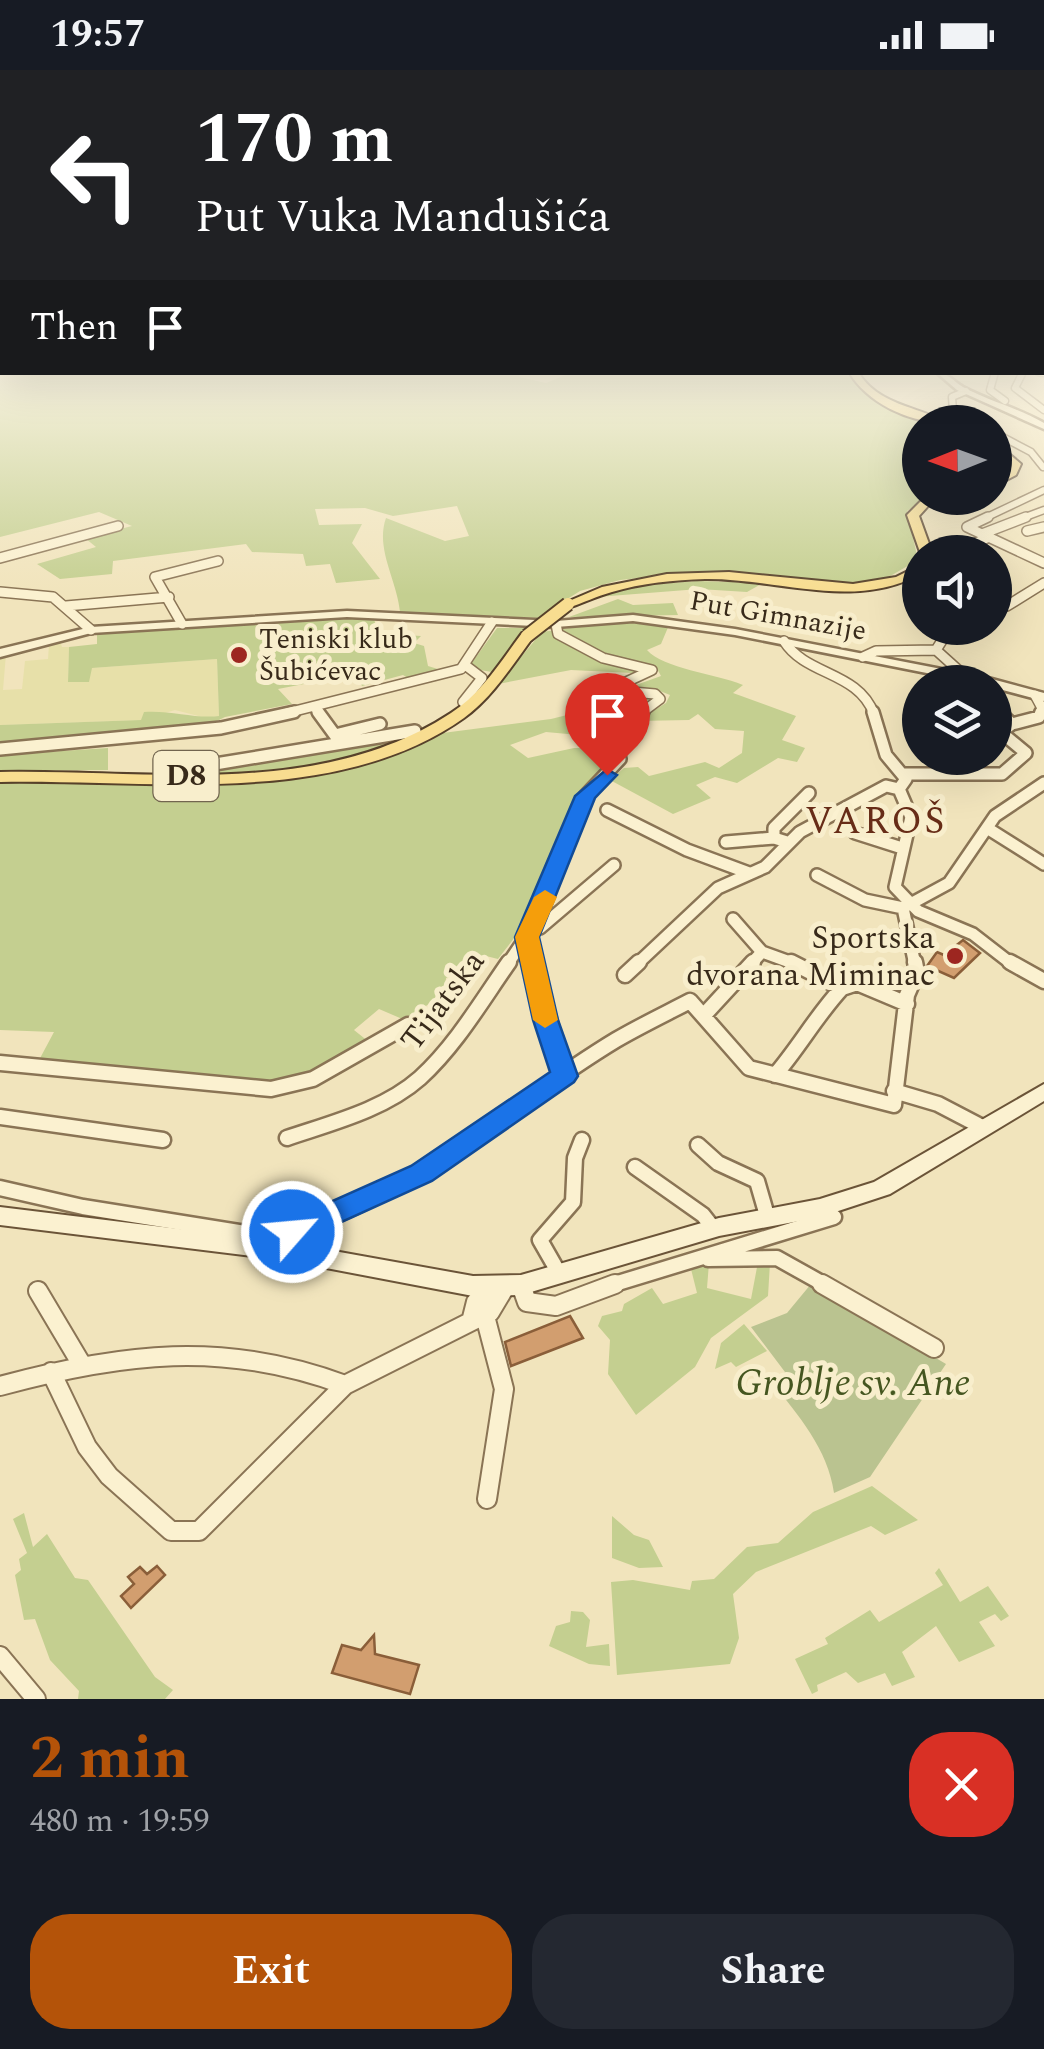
<!DOCTYPE html>
<html lang="en">
<head>
<meta charset="utf-8">
<style>
  body { margin:0; font-family:Spectral,serif; background:#242831; color:#f1f3f6; height:100vh; display:flex; flex-direction:column; font-size:38px; white-space:nowrap }
  * { box-sizing:border-box; margin:0 }
  p { font-size:32px; color:#9ea1a6 }
  .icon { flex:none; width:55px; height:55px; fill:none; stroke:currentColor; stroke-width:2; stroke-linecap:round; stroke-linejoin:round }
  .map { position:relative; height:1629px; overflow:hidden }
  .drawer { display:flex; flex-direction:column; background:#171b24; flex:1 }
  .drawer>* { flex:none }
  .hud { position:absolute; left:0px; top:0px; width:1045px; height:305px; box-shadow:0 10px 40px #0002; background:#202124; color:#fff; overflow:hidden }
  .needle { width:65px; rotate:269deg }
  .buttons { position:absolute; left:902px; top:335px; display:grid; gap:20px }
  .buttons a { display:grid; place-items:center; width:110px; height:110px; border-radius:50%; background:#171b24; box-shadow:0 10px 40px #0002; font-size:50px }
  .pin { position:absolute; display:grid; place-items:center; width:85px; height:85px; color:#fff; margin:-102px -42px; border-radius:50% 50% 50% 0; rotate:-45deg; box-shadow:0 0 10px #0007 }
  .pin .icon { rotate:45deg }
  .me { position:absolute; width:110px; margin:-55px; rotate:63deg; stroke-linejoin:round; filter:drop-shadow(0 0 8px #0008) }
  .turn { display:flex; align-items:center; gap:35px; height:210px; padding:0 30px; font-size:45px }
  .turn .icon { width:130px; height:130px; stroke-width:2.5 }
  .turn b { display:block; font-size:70px; line-height:85px }
  .then { display:flex; align-items:center; height:95px; padding:0 30px; background:#0003; gap:20px; font-size:38px }
  .round { display:grid; place-items:center; flex:none; width:105px; height:105px; border-radius:40px; background:#242831 }
  .summary { display:flex; align-items:center; justify-content:space-between; height:170px; padding:0 30px }
  h1 { font-size:60px; font-weight:700; line-height:75px; color:#b45309 }
  .cta { display:flex; gap:20px; margin-top:auto; padding:20px 30px }
  .cta a { flex:1; height:115px; border-radius:40px; background:#b45309; color:#fff; font-size:40px; font-weight:700; line-height:115px; text-align:center }
  .cta a+a { background:#242831; color:#f1f3f6 }
  .status { display:flex; justify-content:space-between; align-items:center; height:70px; padding:0 50px; background:#171b24; direction:ltr }
  .status svg { height:28px; fill:currentColor }
  .map>svg:first-child { display:block }
  .farmland { fill:#e7e0a9 }
  .green { fill:#c4cf90 }
  .cemetery { fill:#bac390 }
  .building { fill:#d29e6f; stroke:#8a5e39; stroke-width:2.5 }
  .lines { fill:none; stroke-linecap:round; stroke-linejoin:round }
  .minor-far4-casing { stroke:#8a7455; stroke-width:9 }
  .minor-far3-casing { stroke:#8a7455; stroke-width:12 }
  .minor-far2-casing { stroke:#8a7455; stroke-width:16 }
  .minor-far1-casing { stroke:#8a7455; stroke-width:19 }
  .minor-casing { stroke:#8a7455; stroke-width:22 }
  .tertiary-casing { stroke:#8a7455; stroke-width:5 }
  .secondary-casing { stroke:#6b5438; stroke-width:4 }
  .primary-casing { stroke:#57412a; stroke-width:4 }
  .minor-far4 { stroke:#fbf1d0; stroke-width:6 }
  .minor-far3 { stroke:#fbf1d0; stroke-width:9 }
  .minor-far2 { stroke:#fbf1d0; stroke-width:11 }
  .minor-far1 { stroke:#fbf1d0; stroke-width:14 }
  .minor { stroke:#fbf1d0; stroke-width:18 }
  .tertiary { fill:#fbf1d0; fill-rule:evenodd }
  .secondary { fill:#fbf1d0; fill-rule:evenodd }
  .primary { fill:#f8dd90; fill-rule:evenodd }
  .primary-bridge-casing { stroke:#57412a; stroke-width:16; stroke-linecap:butt }
  .primary-bridge { stroke:#f8dd90; stroke-width:12 }
  .route { fill:#1a73e8; stroke:#114b97; stroke-width:2.5 }
  .slow { fill:#f59e0b }
  .poi-dot { fill:#9d2620; stroke:#f8eecc; stroke-width:4 }
  .labels { text-anchor:middle; dominant-baseline:central; stroke-width:10; stroke-linejoin:round; paint-order:stroke }
  .far-street-label { font-size:28px; fill:#382a1a; stroke:#f8eecc }
  .far-poi-label { font-size:28px; fill:#382a1a; stroke:#f8eecc; text-anchor:start }
  .shield { fill:#f8eecc; stroke:#72654f; stroke-width:2.5 }
  .shield-label { font-size:30px; font-weight:bold; fill:#382a1a }
  .poi-label { font-size:32px; fill:#382a1a; stroke:#f8eecc; text-anchor:end }
  .street-label { font-size:32px; fill:#382a1a; stroke:#f8eecc }
  .quarter-label { font-size:38px; letter-spacing:2.5px; fill:#672c17; stroke:#f8eecc }
  .near-park-label { font-size:38px; font-style:italic; fill:#455620; stroke:#f8eecc }
</style>
</head>
<body>
<div class="status"><b>19:57</b><svg viewBox="0 0 49 12"><path d="M0 12V9h3v3zM5 12V6h3v6zM10 12V3h3v9zM15 12V0h3v12zM26 1h20v11H26zM47 4h2v5h-2z"/></svg></div>
<div class="map">
<svg width="1044" height="1629" viewBox="0 0 1044 1629">
  <rect width="100%" height="100%" fill="#f1e4bc"/>
  <path class="farmland" d="M60,571l2,6h7l-1,35 24,-14 125,-9 2,57 -13,2 -31,-8 -33,10 -142,5v-69l6,-2 -3,36 19,-1 3,-28 23,-2 1,-15z"/>
  <path class="green" d="M0,296l2,6h519l-2,5 27,6 27,-11 273,1 17,19 71,30h-14v76h7l-20,13 11,49 -33,19 -30,4 -156,-11 -79,8 -40,11 -43,27 -137,-6c-3,-32 -25,-63 -14,-94l59,23 24,-5 -12,-30 -64,10 -28,-8 -50,1 4,16 43,-1 -10,19 28,36 -44,4 -6,-19 -24,2 -3,-12 -51,-2 -6,-8 -133,17 -1,13 -52,5 -23,-15 59,-17 -11,-9 47,-12 -33,-14 -99,25z
    M697,511l66,2 -16,9 -48,-3 -102,8 24,-10z
    M618,529l15,6 40,-2 5,12 -109,2z
    M332,547l42,2 9,32 14,-2 -7,-15 31,2 -7,7 10,3 4,20 13,4 -30,10 -8,-5 -41,11 -6,-12 -78,15 14,15 -67,13 -16,8 -209,20v-20l141,-5 3,-8c26,-2 52,7 75,4l-2,-57 -125,9 -3,14h-21l1,-35 28,-3v-12z
    M612,552l57,3 -8,19 -14,6c17,19 67,23 96,35l-10,8 63,23 -14,24 23,8 -8,14 -19,-4 -41,25 -22,-6 -19,8 15,13 -38,16 -63,-34 14,-12 14,-1 11,9 56,-14 14,6 23,-15 2,-22 -29,-2 -17,-15 -9,6 -52,1 29,-18 4,-8 -15,-6 -33,1 39,-14 -6,-11 -22,8 -62,-3 -73,14 44,-52z
    M497,558h29l-34,44 -24,-4z
    M635,628l15,1 -50,38 -54,-5 -36,13 18,13 46,-10h38c-3,21 -21,27 -31,43 -23,38 -30,84 -51,123 -8,16 -21,30 -32,45l-12,-3 -40,22 -1,13 -38,30 -28,-12 -25,21 15,12 -43,24 -45,15 -83,-2 -160,-17 16,-30 -54,-2v-248l292,-5 143,-43 116,-15z
    M403,666c-19,27 -205,47 -238,33z
    M108,678v22l-108,1v-16z
    M758,1192l12,1 -2,33 -57,42 -16,29 -59,48 -28,-41 2,-34 -12,-14 4,-10 20,-5 2,-7 28,-16 11,16 34,-11 -7,-28 19,-2 -2,25 44,11z
    M744,1254l23,27 -31,16 -5,-5 -16,7 6,-26z
    M872,1416l46,34 -33,15 -14,-9 -115,46 -23,22 6,44 -9,26 -113,11 -6,-93 22,-2 57,10 2,-9 22,-2 33,-32 31,-4 35,-31z
    M24,1443l9,34 14,-13 28,44 13,2 67,97 18,13 -8,9h-87l1,-8 -29,-31 -15,-41 -11,1 -9,-45 6,-5 -2,-11 8,-6 -14,-34z
    M612,1446l22,19 15,5 14,27 -24,1 -27,-10z
    M939,1498l21,34 28,-16 21,30 -8,5 -6,-7 -16,8 16,24 -36,16 -23,-36 -34,26 13,25 -23,9 -7,-13 -27,10 -12,-11 -29,13 1,6 -6,3 -17,-35 33,-15 -3,-6 45,-28 9,12 64,-37 -8,-12z
    M571,1541l12,1 7,8 -4,27 23,-3 1,22 -21,-2 -40,-18 7,-20 14,-4z"/>
  <path class="cemetery" d="M811,1214l135,80 -76,113 -36,16c-6,-44 -36,-78 -63,-112l14,-9 -34,-45 36,-14z"/>
  <path class="building" d="M963,870l17,13 -26,25 -27,-12 10,-14 7,3z
    M570,1246l13,22 -72,28 -6,-24z
    M157,1496l8,9 -34,33 -10,-12 13,-12 -6,-7 12,-10 7,7z
    M374,1565l1,19 44,11 -9,29 -78,-21 10,-28 19,5z"/>
  <g class="lines">
    <g class="minor-far4-casing">
      <path id="minor-far4" d="M995,302l-5,18 15,11
        M1023,302l-8,16 29,22
        M1038,302l6,1
        M966,321l-14,6 1,14 21,11
        M995,363l36,19 12,15
        M983,449l61,-29
        M1020,449l24,-9"/>
    </g>
    <g class="minor-far3-casing">
      <path id="minor-far3" d="M988,447l-21,10 77,36
        M1027,461l17,-4
        M982,464l44,-17
        M957,482l32,-15
        M0,488l118,-32
        M0,522l53,5 38,33
        M66,536l103,-9
        M995,536h12l37,-23
        M182,554l-27,-47 63,-16
        M556,554l2,10 45,24 49,12 -43,20
        M950,558l-14,22 30,27
        M784,571c22,35 74,30 90,73
        M863,587l13,-6 60,-1
        M609,620l46,4 5,5 -20,15
        M1035,625l7,13 -2,6
        M463,632l19,-24 -17,-13
        M995,638l7,6
        M316,639l4,5
        M283,644l178,-45 31,-47"/>
    </g>
    <g class="minor-far2-casing">
      <path id="minor-far2" d="M318,642l19,26
        M873,642l13,43 20,24 -7,10 12,28 -16,70 23,24 55,23 40,31
        M999,642l13,12
        M998,664l14,-10 27,-7 2,-5
        M335,665l45,-11
        M0,679l221,-21 73,-16
        M191,698l224,-37
        M904,704h98l24,-21 -24,-20
        M607,740l80,40 62,23
        M987,758l57,36
        M855,763l47,15
        M774,768v-10l35,-35
        M726,772l48,-4 13,4
        M817,805l48,25 38,8
        M733,849l29,33 36,13
        M532,858h8l74,-63
        M527,867l6,28
        M507,895l25,-37 53,-132 35,-37 -6,-25 29,-22
        M636,895l82,-77 47,-21 35,-35 86,-46 13,3
        M750,895l12,-13
        M915,895l-12,-57 46,-25 46,-67 49,-33"/>
    </g>
    <g class="minor-far1-casing">
      <path id="minor-far1" d="M533,892l32,114
        M791,892l51,26 15,-5 50,21
        M1010,892l34,19
        M625,905l14,-13
        M706,943l47,-51
        M0,993l271,26 42,-10 95,-54
        M775,1005c25,-29 41,-59 67,-87
        M894,1021l44,13 46,24
        M0,1047l163,23
        M287,1068c44,-15 97,-28 133,-60 36,-33 61,-76 89,-116
        M698,1075l20,18 39,18 11,38
        M635,1097l68,48 11,14
        M0,1118l83,19 162,26 14,5 2,6
        M259,1168c137,-26 241,-128 357,-198 24,-14 49,-26 74,-39l59,67 145,37 13,-110 10,-23 -2,-10
        M708,1189l69,-1 50,28
        M560,1205l-20,-35 33,-38 2,-44 7,-18
        M608,1216l226,-69"/>
    </g>
    <g class="minor-casing">
      <path id="minor" d="M822,1214l112,64
        M521,1215l6,17 29,4 59,-22
        M38,1221l44,74
        M485,1246l19,73 -17,110
        M472,1248l4,-16 14,-13
        M51,1302l36,75 22,29 62,55h28l146,-146 145,-73 15,-25
        M0,1316c122,-33 224,-46 345,-1
        M0,1586l36,43"/>
    </g>
    <g class="tertiary-casing">
      <path id="tertiary" d="M936,302c11,0 17,9 27,15 26,14 55,21 81,36v6l-87,-39z
        M347,541l209,10 77,-6 102,14 253,49 56,15v8l-49,-13v-6h-23l-237,-47 -102,-14 -77,6 -209,-10 -256,16 -91,24v-8l91,-22z"/>
    </g>
    <g class="secondary-casing">
      <path id="secondary" d="M1044,1014v17l-154,93 -70,23 -101,19 -198,59 -48,1 -189,-36 -284,-35v-18l284,35 189,34 48,-1 198,-57 101,-19 54,-17z"/>
    </g>
    <g class="primary-casing">
      <path id="primary" d="M849,302h9c20,33 58,34 88,50 -35,2 -79,-19 -97,-50z
        M995,372l26,22 -5,11 -21,11v-8l13,-7 2,-6 -15,-15z
        M931,428h15l-18,8 -9,10 13,36h-12l-13,-37 13,-13z
        M920,495v9c-66,37 -144,4 -215,5 -31,1 -63,4 -93,13 -15,4 -29,11 -44,16l-6,-4 40,-17 65,-13 62,-2 124,12 43,-7z
        M527,562l7,4c-21,28 -41,61 -70,82 -128,91 -316,61 -464,64v-10c149,-3 319,28 451,-59 30,-19 50,-52 71,-80z"/>
    </g>
    <use href="#minor-far4" class="minor-far4"/>
    <use href="#minor-far3" class="minor-far3"/>
    <use href="#minor-far2" class="minor-far2"/>
    <use href="#minor-far1" class="minor-far1"/>
    <use href="#minor" class="minor"/>
    <use href="#tertiary" class="tertiary"/>
    <use href="#secondary" class="secondary"/>
    <use href="#primary" class="primary"/>
    <g class="primary-bridge-casing">
      <path id="primary-bridge" d="M527,566l41,-32"/>
    </g>
    <use href="#primary-bridge" class="primary-bridge"/>
  </g>
  <linearGradient id="sky" x2="0" y2="1"><stop stop-color="#8bbad6"/><stop offset="0.56" stop-color="#f9f3e1"/><stop offset="1" stop-color="#f9f3e1" stop-opacity="0"/></linearGradient>
  <rect width="1044" height="525" fill="url(#sky)"/>
  <path class="route" d="M607,699l10,6 -22,23 -56,139 19,83 20,56 -4,6 -142,99 -130,59h-21l-5,-8 5,-8 130,-58 139,-94 -17,-52 -18,-83 60,-141z"/>
  <path class="slow" d="M545,820l12,7 -18,40 19,83 -13,8 -12,-8 -18,-83 19,-40z"/>
  <g class="poi-dot">
    <circle cx="239" cy="585" r="10"/>
    <circle cx="955" cy="886" r="10"/>
  </g>
  <g class="labels">
    <g class="far-street-label">
      <text transform="translate(778 546) rotate(10)">Put Gimnazije</text>
    </g>
    <g class="far-poi-label">
      <text x="259" y="569">Teniski klub<tspan x="259" dy="32">Šubićevac</tspan></text>
    </g>
    <rect class="shield" x="153.5" y="681" width="65" height="50" rx="8"/>
    <g class="shield-label">
      <text x="186" y="706">D8</text>
    </g>
    <g class="poi-label">
      <text x="935" y="868">Sportska<tspan x="935" dy="37">dvorana Miminac</tspan></text>
    </g>
    <g class="street-label">
      <text transform="translate(443 931) rotate(-53)">Tijatska</text>
    </g>
    <g class="quarter-label">
      <text x="876" y="752">VAROŠ</text>
    </g>
    <g class="near-park-label">
      <text x="853" y="1314">Groblje sv. Ane</text>
    </g>
  </g>
</svg>
<div class="buttons">
<a><svg class="needle" viewBox="-14 -14 28 28"><path d="M0-13l5 13h-10z" fill="#e53935"/><path d="M0 13l5-13h-10z" fill="#9ea1a6"/></svg></a>
<a><svg class="icon" aria-label="sound" viewBox="0 0 24 24"><path d="M4 9h4l5-4v14l-5-4H4zM17 9q2 3 0 6"/></svg></a>
<a><svg class="icon" aria-label="layers" viewBox="0 0 24 24"><path d="M12 4l9 5-9 5-9-5zM3 14l9 5 9-5"/></svg></a>
</div>
<div class="pin" style="left:607px;top:705px;background:#d93025"><svg class="icon" aria-label="arrive" viewBox="0 0 24 24"><path d="M6 21V4h12l-3 4 3 4H6"/></svg></div>
<svg class="me" style="left:292px;top:1162px" viewBox="-20 -20 40 40"><circle r="17" fill="#1a73e8" stroke="#fff" stroke-width="3"/><path d="M0-11L8 9 0 5-8 9z" fill="#fff"/></svg>
<div class="hud">
<div class="turn"><svg class="icon" aria-label="left" viewBox="0 0 24 24"><path d="M17 20v-9H6M10 6l-5 5 5 5"/></svg><div><b>170 m</b>Put Vuka Mandušića</div></div>
<div class="then">Then<svg class="icon" aria-label="arrive" viewBox="0 0 24 24"><path d="M6 21V4h12l-3 4 3 4H6"/></svg></div>
</div>
</div>
<section class="drawer">
<div class="summary"><div><h1>2 min</h1><p>480 m · 19:59</p></div><a class="round" style="background:#d93025;color:#fff"><svg class="icon" aria-label="close" viewBox="0 0 24 24"><path d="M6 6l12 12M18 6L6 18"/></svg></a></div>
<div class="cta"><a>Exit</a><a>Share</a></div>
</section>
</body>
</html>
